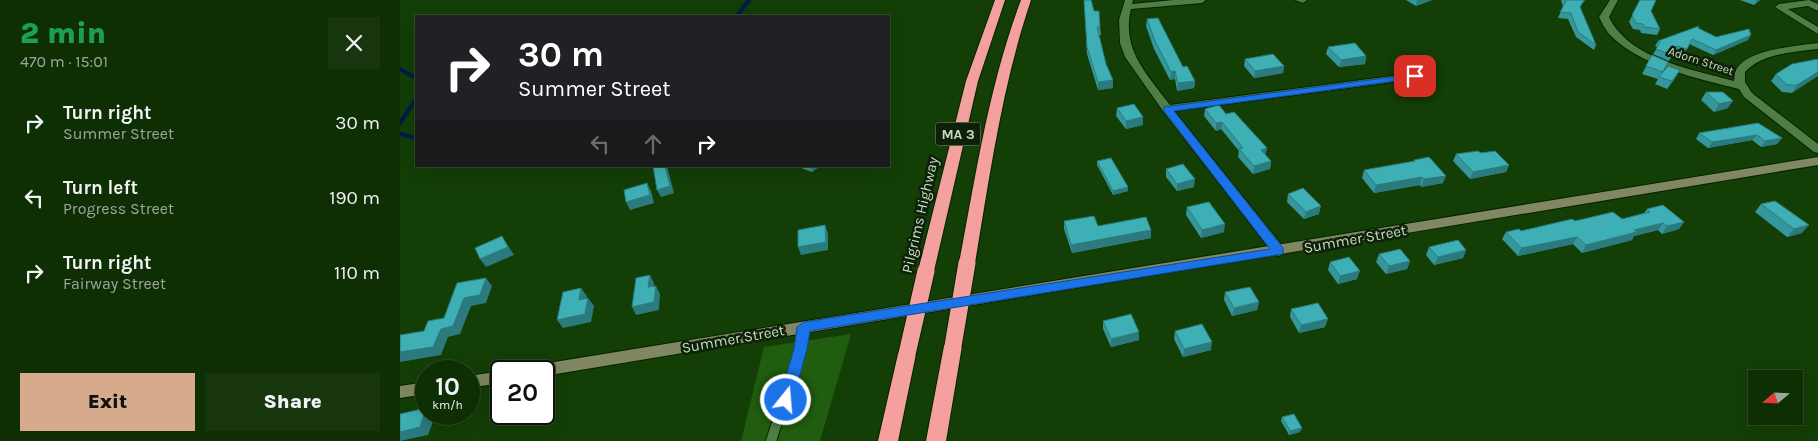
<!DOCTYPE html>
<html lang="en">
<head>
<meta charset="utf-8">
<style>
  body { margin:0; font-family:Karla,sans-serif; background:#17360e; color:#f1f3f6; height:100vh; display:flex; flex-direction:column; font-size:19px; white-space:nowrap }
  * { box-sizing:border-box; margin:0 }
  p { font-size:16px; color:#9ba89a }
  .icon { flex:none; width:28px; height:28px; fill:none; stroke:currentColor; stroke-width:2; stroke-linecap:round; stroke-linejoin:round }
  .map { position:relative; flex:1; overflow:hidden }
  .side { display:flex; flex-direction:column; background:#0e2e04; width:400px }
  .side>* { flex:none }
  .top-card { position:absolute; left:15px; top:15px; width:475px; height:152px; border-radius:0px; box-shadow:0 5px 20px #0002,0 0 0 1px #2e4a26; background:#202124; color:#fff; overflow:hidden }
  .needle { width:32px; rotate:251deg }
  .tools { position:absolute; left:1348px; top:370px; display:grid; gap:10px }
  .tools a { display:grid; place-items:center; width:55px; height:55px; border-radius:0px; background:#0e2e04; box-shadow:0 5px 20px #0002,0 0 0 1px #2e4a26; font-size:25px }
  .speed { position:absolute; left:15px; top:360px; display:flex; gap:10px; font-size:25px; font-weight:700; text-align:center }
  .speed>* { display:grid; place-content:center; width:65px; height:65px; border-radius:50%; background:#0e2e04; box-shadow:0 5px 20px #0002,0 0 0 1px #2e4a26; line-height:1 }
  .speed small { font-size:12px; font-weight:400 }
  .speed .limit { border:2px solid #111; border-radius:8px; background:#fff; color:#111 }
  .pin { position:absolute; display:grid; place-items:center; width:42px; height:42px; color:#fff; margin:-21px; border-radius:10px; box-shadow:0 2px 8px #0006 }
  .me { position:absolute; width:55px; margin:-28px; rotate:17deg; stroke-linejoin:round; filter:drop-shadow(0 0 4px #0008) }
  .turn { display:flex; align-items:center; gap:18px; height:105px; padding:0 20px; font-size:22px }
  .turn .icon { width:65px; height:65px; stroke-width:2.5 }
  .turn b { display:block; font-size:35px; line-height:42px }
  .lanes { display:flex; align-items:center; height:48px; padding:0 20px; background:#0003; justify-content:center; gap:25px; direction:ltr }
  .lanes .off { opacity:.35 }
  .round { display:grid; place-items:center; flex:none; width:52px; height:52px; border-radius:0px; background:#17360e }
  .head { display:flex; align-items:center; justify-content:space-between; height:85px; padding:0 20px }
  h1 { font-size:30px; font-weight:800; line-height:38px; color:#1e9e55 }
  .action { display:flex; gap:10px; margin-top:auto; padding:10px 20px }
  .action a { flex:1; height:58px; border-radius:0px; background:#d6ab8b; color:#111; font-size:20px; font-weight:800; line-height:58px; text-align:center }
  .action a+a { background:#17360e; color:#f1f3f6 }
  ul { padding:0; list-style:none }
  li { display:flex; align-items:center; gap:15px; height:75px; padding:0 20px }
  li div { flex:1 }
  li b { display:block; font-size:19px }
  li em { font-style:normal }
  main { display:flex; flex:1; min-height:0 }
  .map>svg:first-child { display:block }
  .green { fill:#215d0f }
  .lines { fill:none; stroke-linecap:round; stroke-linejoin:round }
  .stream { stroke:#001a4c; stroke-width:4 }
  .lane-casing { stroke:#032300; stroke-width:12 }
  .street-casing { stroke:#032300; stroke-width:2 }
  .secondary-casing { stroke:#032300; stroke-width:2 }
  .highway-casing { stroke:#032300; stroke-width:2 }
  .lane { stroke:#507d46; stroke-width:10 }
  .street { fill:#507d46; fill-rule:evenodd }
  .secondary { fill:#818861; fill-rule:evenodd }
  .highway { fill:#f4a09f; fill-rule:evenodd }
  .highway-bridge-casing { stroke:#032300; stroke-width:19; stroke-linecap:butt }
  .highway-bridge { stroke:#f4a09f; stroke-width:17 }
  .wall { fill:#35969b }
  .shaded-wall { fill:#2b7a7e }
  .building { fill:#3eafb4; stroke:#2b7a7e }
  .route { fill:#1a73e8; stroke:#114b97 }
  .labels { text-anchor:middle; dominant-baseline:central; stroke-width:5; stroke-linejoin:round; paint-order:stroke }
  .far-street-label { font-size:12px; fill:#c6dec0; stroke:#0e200a }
  .shield { fill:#0e200a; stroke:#8fa589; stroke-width:1 }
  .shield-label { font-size:14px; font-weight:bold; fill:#c6dec0 }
  .street-label { font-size:15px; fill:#c6dec0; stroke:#0e200a }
</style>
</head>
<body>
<main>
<section class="side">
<div class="head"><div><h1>2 min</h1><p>470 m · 15:01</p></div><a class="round"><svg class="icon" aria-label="close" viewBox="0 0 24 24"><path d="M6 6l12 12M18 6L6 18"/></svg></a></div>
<ul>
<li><svg class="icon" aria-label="right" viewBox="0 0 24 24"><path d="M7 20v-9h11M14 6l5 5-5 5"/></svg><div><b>Turn right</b><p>Summer Street</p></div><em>30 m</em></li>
<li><svg class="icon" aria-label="left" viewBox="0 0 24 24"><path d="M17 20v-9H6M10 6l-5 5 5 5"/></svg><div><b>Turn left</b><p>Progress Street</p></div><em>190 m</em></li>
<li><svg class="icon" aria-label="right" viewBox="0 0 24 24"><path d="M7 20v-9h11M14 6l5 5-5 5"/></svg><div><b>Turn right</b><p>Fairway Street</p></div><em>110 m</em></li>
</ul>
<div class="action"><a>Exit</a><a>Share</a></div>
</section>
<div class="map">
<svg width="1418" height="441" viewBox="0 0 1418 441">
  <rect width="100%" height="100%" fill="#133e06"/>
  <path class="green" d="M451,334l-31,107h-79l23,-94z"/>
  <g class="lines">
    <path class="stream" d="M337,16l12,-16
      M0,69l16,9
      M0,123l16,-24
      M0,134l16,4"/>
    <g class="lane-casing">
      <path id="lane" d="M371,441l30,-92 3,-22"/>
    </g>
    <g class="street-casing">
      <path id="street" d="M725,0h8l-1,4 42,-4h32l-4,3 -71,6c-10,41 17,66 39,96l245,-32 5,3 -5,3 -241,32 110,137 2,3 -7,5 -5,-2 -111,-143 -38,-54 -5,-14 -1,-23z
        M895,0h12l-4,3z
        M1210,0h8l-9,17c21,43 83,52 125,64 1,-3 0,-8 2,-11 11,-21 61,-24 82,-27v6c-24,3 -55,4 -73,23v10l7,11 66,51v9l-4,-1 -70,-55 -5,-8c-41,-10 -101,-24 -130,-55 -4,-5 -7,-11 -10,-17z
        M1409,0l9,4v7l-10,-5 -20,3 30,18v7l-43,-27 4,-3z"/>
    </g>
    <g class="secondary-casing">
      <path id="secondary" d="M1418,157v8l-1274,211v-5h-16l3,-4 5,-2z
        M101,371v12l-32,5v-12z
        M26,382v12l-26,4v-12z"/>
    </g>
    <g class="highway-casing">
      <path id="highway" d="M595,0h10l-27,81 -44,190 -2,4h-12l-2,-4 48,-190z
        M621,0h10c-29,86 -41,174 -56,263l-2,4h-12l-2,-4c17,-89 30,-178 62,-263z
        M553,339l6,2 3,5 -16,95h-20l18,-95 3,-5z
        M507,347l6,2 3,5 -18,87h-20l20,-87 3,-5z"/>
    </g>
    <use href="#lane" class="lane"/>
    <use href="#street" class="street"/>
    <use href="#secondary" class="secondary"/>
    <use href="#highway" class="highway"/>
    <g class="highway-bridge-casing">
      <path id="highway-bridge" d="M553,346l14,-83
        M507,354l19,-83"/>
    </g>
    <use href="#highway-bridge" class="highway-bridge"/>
  </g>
  <path class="wall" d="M684,0l10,11 6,16 1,8h-2l7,29 7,16v8l-15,2 -11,-36z
    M1006,0h26l-16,6z
    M1161,0h24l-5,7 16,38 -2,5 -18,-13 -8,-18 -10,-1 5,-11z
    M1240,0l20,29 -3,6 -16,-2 -1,-3 -7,-1 -4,-7z
    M1340,0h20l-6,5z
    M747,19l36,48 12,14 -1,7 -17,3 -2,-12 -5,1 -16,-31 -8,-23z
    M1298,28l18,9 32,3 -35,15 -24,-11 -5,10 -10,-3 -5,10 -16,-7 5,-7 -3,-1 3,-5z
    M928,47l38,9 -1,8 -26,3 -13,-13z
    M1252,55l16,7 -6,11 14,4 -9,12 -12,-5 3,-5 -16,-5z
    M845,59l39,7 -1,7 -29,5 -10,-12z
    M1418,59l-26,34 -10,-1 -11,-11 5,-7z
    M1306,92l22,16 -14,4 -13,-12z
    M717,108l26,17 -17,4 -10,-13z
    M805,109l21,5 41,34 -2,7 6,6 -1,8 -17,5 -15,-17 1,-6 -18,-22 -5,2 -12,-15z
    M1358,123l24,15 -5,6 -16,3 -9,-7 -44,8 -12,-9 3,-6z
    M1081,153l28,12 -3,7 -36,7 -17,-18 3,-7z
    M1014,160l29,23 -22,4 -1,-2 -46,8 -12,-15 2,-8 49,-8z
    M697,161l31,26v4l-15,4 -16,-30z
    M396,166h24l-8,6z
    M766,169l28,18 -17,4 -11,-14z
    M888,194l31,20 -15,5 -17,-17z
    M1361,204l41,29 -15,4 -32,-25z
    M787,207l37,25 -23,6 -15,-23z
    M1247,209l37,13 -5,7 -17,5 -4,-4 -24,6 -2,4 -50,13 -9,-9 -55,12 -16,-17 4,-7 15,-1 54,-10 47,-2 22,-6z
    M664,221l34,5 53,4v8l-79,15 -8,-24z
    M1029,247l37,3 -3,8 -29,7 -8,-10z
    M979,254l31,7 -3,8 -21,5 -10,-12z
    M930,262l27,17 -19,5 -10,-14z
    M825,292l34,10 -2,8 -25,6 -8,-16z
    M891,309l34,18 -26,6 -9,-16z
    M703,321l36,19 -28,7 -8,-18z
    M775,331l36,19 -28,7 -9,-18z
    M882,417l18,15 -11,3 -8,-14z"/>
  <path class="shaded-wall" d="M1017,0h15l-16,6z
    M1357,0h3l-6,5z
    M1351,35l-3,5 -35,15 3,-5z
    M966,56l-1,8 -26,3 2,-7z
    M884,66l-1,7 -29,5 1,-7z
    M1280,70l-4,7 -9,12 5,-8z
    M775,71v8l-5,1 1,-8z
    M1418,72v4l-26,17 5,-8z
    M713,80v8l-15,2v-8z
    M795,81l-1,7 -17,3 1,-8z
    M1333,101l-5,7 -14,4 5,-8z
    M743,117v8l-17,4v-8z
    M822,122l-1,7 -5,2v-8z
    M1357,135l-5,5 -44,8 4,-6z
    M1382,138l-5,6 -16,3 4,-6z
    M867,148l-2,8 -4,-6z
    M871,161l-1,8 -17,5 1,-8z
    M1109,165l-3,7 -36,7 3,-7z
    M265,166h2l7,27 -13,4 -4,-7z
    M410,166h10l-8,6z
    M1046,176l-3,7 -22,4 3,-8z
    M1022,177l-2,8 -46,8 2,-8z
    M795,179l-1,8 -17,4v-7z
    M247,183l4,8 3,12 -24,7 -4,-8z
    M728,187v4l-15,4v-4z
    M921,206l-2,8 -15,5 2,-7z
    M1284,222l-5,7 -17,5 5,-8z
    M1263,223l-5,7 -24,6 -2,4 -50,13 4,-8 48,-15z
    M825,224l-1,8 -23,6 1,-8z
    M425,225l3,8v17l-27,5 -3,-8z
    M1409,225l-7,8 -15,4 7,-8z
    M751,230v8l-79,15 -1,-8z
    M102,236l12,19 -28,12 -6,-8z
    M1177,237l-4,7 -55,12 3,-8z
    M1066,250l-3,8 -29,7 4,-8z
    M1010,261l-3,8 -21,5 3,-8z
    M960,271l-3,8 -19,5 2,-8z
    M250,275l4,8 -1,12 -5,-8z
    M86,278l6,8 -6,17 -15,3 -11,28 -12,3 -7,18 -41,7v-10l41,-23 23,-31z
    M256,286l4,8 -1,16 -23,5 -4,-8z
    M181,288l6,8 -3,12 -5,-8z
    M188,298l6,8 -3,16 -28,6 -6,-8z
    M859,302l-2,8 -25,6 2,-8z
    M928,319l-3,8 -26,6 2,-8z
    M739,332v8l-28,7v-8z
    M812,342l-1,8 -28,7 1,-8z
    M26,409v5h7l2,2 -7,19 -28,6v-9z
    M902,428l-2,4 -11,3 1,-4z"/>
  <path class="building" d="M684,0h7l3,11h5l1,16h-3l9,37 7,16 -15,2 -11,-35z
    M1165,0h19l-4,7 16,38 -18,-13 -7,-19 -11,-1 6,-10z
    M1240,0h16l-5,11 9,18 -16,-2 -1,-3 -7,-1 -4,-8z
    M758,18l25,49 4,-1 8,15 -17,2 -3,-12 -4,1 -16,-31 -8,-22z
    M1299,26l-1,2 18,9 33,-8 2,6 -35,15 -24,-11 -5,10 -10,-3 -5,9 -16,-6 4,-7 -2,-1z
    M955,43l11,13 -25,4 -13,-13z
    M873,54l11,12 -29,5 -10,-12z
    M1252,55l16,7 -5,10 -17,-6z
    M1418,59v13l-21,13h-10l-11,-11 16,-10z
    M1268,66l12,4 -8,11 -13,-4z
    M1306,92h17l10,9 -14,3z
    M734,104l9,13 -17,4 -9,-13z
    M819,105l7,9 8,-2 33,36 -6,2 10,11 -17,5 -15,-17 4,-1 -21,-26 -6,1 -11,-14z
    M1358,123l24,15 -17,3 -8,-6 -45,7 -13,-9z
    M1078,151l3,2 14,-2 14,14 -36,7 -17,-18z
    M1029,157l17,19 -22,3 -2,-2 -46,8 -12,-15 51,-9 -1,-1z
    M711,158l17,29 -15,4 -16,-30z
    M783,164l12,15 -18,5 -11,-15z
    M253,166h12l5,20 -13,4z
    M247,183l3,12 -24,7 -2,-12z
    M903,188l18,18 -15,6 -18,-18z
    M1375,201l34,24 -15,4 -33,-25z
    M809,202l16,22 -23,6 -15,-23z
    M1263,205l21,17 -17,4 -4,-3 -29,7 3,2 -51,13 -9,-8 -56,11 -15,-16 13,-3 2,2 51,-12 3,2 38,-9 9,7 28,-7 -3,-3z
    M694,216l4,10 48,-9 5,13 -80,15 -7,-24z
    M425,225l1,17 -28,5v-17z
    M102,236l6,11 -28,12 -5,-11z
    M1058,240l8,10 -28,7 -9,-10z
    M1000,249l10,12 -21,5 -10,-12z
    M949,257l11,14 -20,5 -10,-14z
    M250,275l-2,12 8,-1 -2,16 -22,5 4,-29z
    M86,278l-6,17 -16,3 -11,28 -12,3 -8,18 -33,5v-17l24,-4 4,-10 16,-3 13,-35z
    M850,287l9,15 -25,6 -9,-16z
    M181,288l-2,12 9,-2 -3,16 -28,6 6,-28z
    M918,303l10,16 -27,6 -10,-16z
    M731,314l8,18 -28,7 -8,-18z
    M802,324l10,18 -28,7 -9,-18z
    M26,408l-6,19 -20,5v-18z
    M894,414l8,14 -12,3 -8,-14z"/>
  <path class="route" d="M1015,74l5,2 -2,2 -244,33 109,137v6l-473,77 -3,18 -14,51 -2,4 -5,2 -5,-2 -2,-4 15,-51 3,-22 7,-5 466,-73 -106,-138v-4z"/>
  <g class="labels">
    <g class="far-street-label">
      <text transform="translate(1301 61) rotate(18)">Adorn Street</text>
    </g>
    <rect class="shield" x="535.5" y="122.5" width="45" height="23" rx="4"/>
    <g class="shield-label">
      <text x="558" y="134">MA 3</text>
    </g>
    <g class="street-label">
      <text transform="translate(520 215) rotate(-77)">Pilgrims Highway</text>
      <text transform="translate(955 239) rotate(-10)">Summer Street</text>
      <text transform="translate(333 339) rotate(-10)">Summer Street</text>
    </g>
  </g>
</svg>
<div class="tools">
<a><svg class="needle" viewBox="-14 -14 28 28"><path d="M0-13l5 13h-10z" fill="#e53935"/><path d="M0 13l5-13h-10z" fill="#9ba89a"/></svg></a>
</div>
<div class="speed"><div>10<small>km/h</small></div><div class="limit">20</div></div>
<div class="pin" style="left:1015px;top:76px;background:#d93025"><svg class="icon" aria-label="arrive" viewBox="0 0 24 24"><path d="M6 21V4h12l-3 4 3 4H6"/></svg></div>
<svg class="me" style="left:386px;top:400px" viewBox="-20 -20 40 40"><circle r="17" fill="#1a73e8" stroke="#fff" stroke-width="3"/><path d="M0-11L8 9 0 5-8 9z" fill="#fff"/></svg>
<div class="top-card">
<div class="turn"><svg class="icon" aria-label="right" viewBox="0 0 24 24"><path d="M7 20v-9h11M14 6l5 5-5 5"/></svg><div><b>30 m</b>Summer Street</div></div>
<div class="lanes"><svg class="icon off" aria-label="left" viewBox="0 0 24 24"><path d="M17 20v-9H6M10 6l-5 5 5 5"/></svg><svg class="icon off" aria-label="ahead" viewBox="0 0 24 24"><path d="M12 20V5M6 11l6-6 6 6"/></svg><svg class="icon" aria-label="right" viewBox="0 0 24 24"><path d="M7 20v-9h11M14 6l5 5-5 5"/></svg></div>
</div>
</div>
</main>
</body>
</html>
